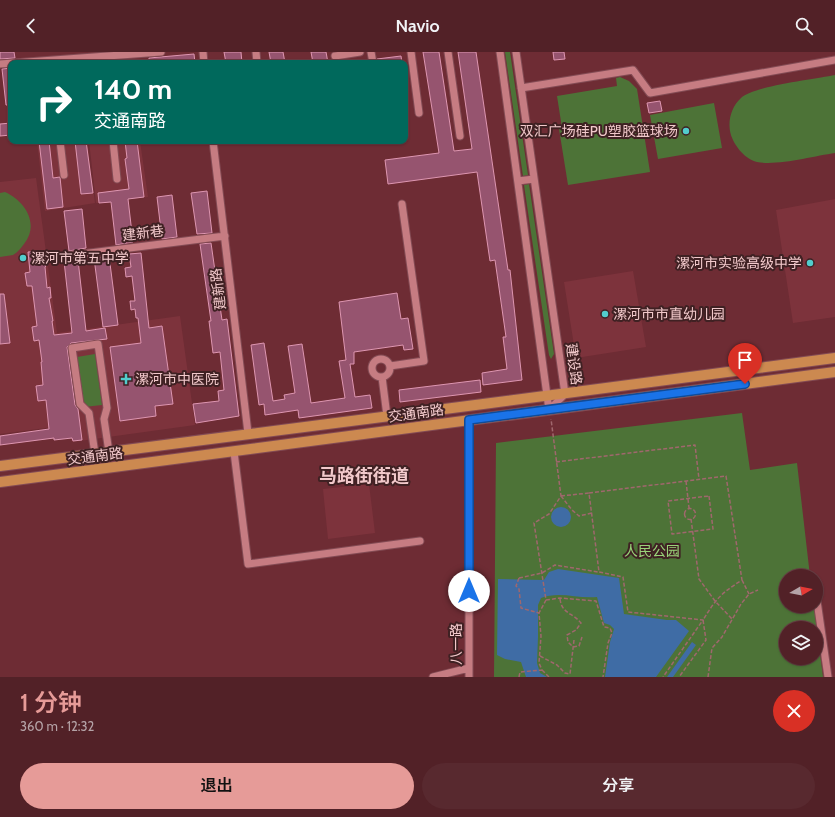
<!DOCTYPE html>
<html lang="zh">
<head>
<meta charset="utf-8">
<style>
  body { margin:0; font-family:Cabin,"Noto Sans SC",sans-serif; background:#58292f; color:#f1f3f6; height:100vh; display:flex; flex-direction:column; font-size:15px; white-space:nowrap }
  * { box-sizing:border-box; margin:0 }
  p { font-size:13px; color:#b5a3a7 }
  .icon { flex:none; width:22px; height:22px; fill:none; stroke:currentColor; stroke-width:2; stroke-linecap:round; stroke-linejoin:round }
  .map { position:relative; height:625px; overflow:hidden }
  .drawer { display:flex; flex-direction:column; background:#522127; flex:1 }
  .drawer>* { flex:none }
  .banner { position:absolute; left:8px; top:8px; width:400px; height:84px; border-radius:8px; box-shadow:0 1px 3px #0004,0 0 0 1px #683e44; background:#00695c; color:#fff; overflow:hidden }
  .needle { width:26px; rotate:80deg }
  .tools { position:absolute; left:779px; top:517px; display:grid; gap:8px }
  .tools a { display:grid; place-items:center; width:44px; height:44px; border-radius:50%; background:#522127; box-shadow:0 1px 3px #0004,0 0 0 1px #683e44; font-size:20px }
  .pin { position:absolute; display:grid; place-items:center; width:34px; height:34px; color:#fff; margin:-41px -17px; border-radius:50% 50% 50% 0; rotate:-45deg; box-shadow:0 0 4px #0007 }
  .pin .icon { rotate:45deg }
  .me { position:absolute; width:44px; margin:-22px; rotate:0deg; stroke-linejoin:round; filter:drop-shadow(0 0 3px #0008) }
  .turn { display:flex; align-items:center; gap:14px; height:84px; padding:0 20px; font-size:18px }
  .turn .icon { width:52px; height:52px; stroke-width:2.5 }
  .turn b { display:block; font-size:28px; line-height:34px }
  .round { display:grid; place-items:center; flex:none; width:42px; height:42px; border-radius:21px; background:#58292f }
  .summary { display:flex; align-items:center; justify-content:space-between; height:68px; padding:0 20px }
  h1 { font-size:24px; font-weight:600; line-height:30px; color:#e69b98 }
  .cta { display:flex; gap:8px; margin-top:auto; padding:8px 20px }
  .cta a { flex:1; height:46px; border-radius:24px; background:#e69b98; color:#111; font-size:16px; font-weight:600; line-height:46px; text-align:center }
  .cta a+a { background:#58292f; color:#f1f3f6 }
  header { display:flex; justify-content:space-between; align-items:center; height:52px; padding:0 20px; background:#522127; font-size:18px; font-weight:600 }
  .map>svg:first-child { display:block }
  .built { fill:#7d333c }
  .green { fill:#4d7337; fill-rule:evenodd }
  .water { fill:#3f6ca5 }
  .building { fill:#96546f; stroke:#de96b1 }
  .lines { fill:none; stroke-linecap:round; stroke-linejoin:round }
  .minor-casing { stroke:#834b54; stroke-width:9 }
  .major-casing { stroke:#834b54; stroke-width:12 }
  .path { stroke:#a0676d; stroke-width:1.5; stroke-dasharray:4 2; stroke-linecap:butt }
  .minor { stroke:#c67c82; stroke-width:7 }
  .major { stroke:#cc8950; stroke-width:10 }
  .path-bridge { stroke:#a0676d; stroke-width:1.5; stroke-dasharray:4 2; stroke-linecap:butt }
  .route-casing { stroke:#114b97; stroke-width:10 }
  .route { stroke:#1a73e8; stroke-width:7 }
  .poi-dot { fill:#52cdcd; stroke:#3f2123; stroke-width:1.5 }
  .labels { text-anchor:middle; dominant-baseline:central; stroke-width:4; stroke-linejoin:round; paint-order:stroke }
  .poi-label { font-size:14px; fill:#f2c9cb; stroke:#3f2123; text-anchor:start }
  .street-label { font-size:14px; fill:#f2c9cb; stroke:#3f2123 }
  .park-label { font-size:14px; fill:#99d279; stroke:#3f2123 }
  .district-label { font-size:18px; font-weight:bold; fill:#f2c9cb; stroke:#3f2123 }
</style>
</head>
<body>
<header><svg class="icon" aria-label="back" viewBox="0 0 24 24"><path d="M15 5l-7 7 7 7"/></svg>Navio<svg class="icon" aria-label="search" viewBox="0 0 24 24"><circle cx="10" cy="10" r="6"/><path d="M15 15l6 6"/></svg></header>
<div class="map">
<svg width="835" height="625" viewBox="0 0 835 625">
  <rect width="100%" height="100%" fill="#6e2c34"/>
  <path class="built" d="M37,89h50l8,62 -50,8z
    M89,89h51l8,56 -52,6z
    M36,126l21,155 123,-17 15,109 -123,17 -3,-17 -69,9v-252z
    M835,147v118l-42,6 -17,-113z
    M633,219l13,76 -70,11 -12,-76z
    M369,432l6,49 -47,6 -5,-50z"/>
  <path class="green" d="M505,0h5l18,123 -5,1z
    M835,23v78c-21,3 -58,13 -78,9 -13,-3 -25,-19 -27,-31 -2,-12 2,-25 11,-33 13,-12 74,-19 94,-23z
    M620,25l9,4 8,8 13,83 -82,13 -9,-56 3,-1 -5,-32 60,-10 -1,-8z
    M714,51l8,45 -64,11 -8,-44z
    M529,132l25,170 -3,5 -2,-4 -25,-170z
    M5,140c20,9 35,32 19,52 -3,4 -7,9 -11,11 -4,1 -9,1 -13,2v-64z
    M95,302l7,51 -18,2 -7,-50z
    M742,361l8,57 47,-7 13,113h-24v30h28l9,71h-329l2,-234zM786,576h30v30h-30z"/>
  <path class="water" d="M551 465a10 10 0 1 1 20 0a10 10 0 1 1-20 0Z
    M558,517l61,9 5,36 43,6h9l13,11 -33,46h-51l5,-35 4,-13 -4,-4 -6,-2 -7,-26c-19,2 -38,-6 -56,1l-3,7v32l-1,26 3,10 7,4h-21l-5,-15 -16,-3 -8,-4 1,-76 46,1 5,-8z
    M692,590l4,3 -23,32h-6z"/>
  <path class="building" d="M0,0h14l1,6 -15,1z
    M224,0h17l1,11h-16z
    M269,0h14l2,11h-14z
    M311,0h15l2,11h-15z
    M423,0h16l15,99 18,-2 -14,-97h18l32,218h2l12,110 -39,5 -1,-12 25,-4 -4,-32h3l-11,-77 -5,1 -13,-89 -89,12 -3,-24 54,-7z
    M553,0h11l1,7 -11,1z
    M194,2l1,9h-46v-5z
    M401,4l1,7h-24l-1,-4z
    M11,16v37h-5l-4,-36z
    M660,49l2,10 -13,2 -2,-10z
    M11,71v12l-11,1v-12z
    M39,89h10l4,37 7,-1 3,30 -16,2z
    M75,89h11l7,52 -12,1z
    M125,89h12l7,56 -16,2 5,43 -17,3 -5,-43 -12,1 -1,-10 31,-4 -4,-30 2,-1z
    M207,139l5,42 -15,1 -6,-41z
    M172,143l5,42 -15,2 -5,-42z
    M82,157l4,39 -17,3 -5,-40z
    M211,191l11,77 5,-1 12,97 -43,7 -3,-19 26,-3 -1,-10 6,-1 -4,-38 -7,1 -4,-32h2l-11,-77z
    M43,199l1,8h2v7l-1,1 2,21 3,-1 1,11h-2l4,23h-1l2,14 18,-2 -8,-72 14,-1 8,71 19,-3 2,11 -36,4 -4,4 8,58 3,4 4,31 -9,1 -1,-3 -18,2v-2l-54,7v-9l49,-7 -3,-29 -8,1 -2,-15 7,-1 -2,-23h1l-3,-22 -5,1 -2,-14 5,-1 -5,-40h-5l-2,-13 5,-1 -2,-20z
    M141,201l8,75 13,-2 11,78 -18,2 1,10 -36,5 -10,-74 31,-4 -3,-25h-2l-1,-9 -4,1 -1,-9h5l-3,-25 -6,1 -1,-9 6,-1 -2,-13z
    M109,204l9,69 -15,2 -9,-69z
    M397,241l4,26 7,-1 5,31 -9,1 -1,-5 -49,7v12h-4l5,33 15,-2 2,13 -73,10 -1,-8 -33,5 -1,-11 -5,1 -8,-60 13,-2 9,58 12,-2 -1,-4 11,-2 -7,-47 14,-2 9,59 34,-5 -6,-37 7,-1 -7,-58z
    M0,242h4l6,49 -10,1z
    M480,328l1,12 -81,10 -1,-12z"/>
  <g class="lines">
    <g class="minor-casing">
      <path id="minor" d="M203,0l1,11
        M256,0l1,11
        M371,0l2,11
        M411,0l8,61
        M448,0l12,84
        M500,0l49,358
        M516,0l49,342 -16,16
        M335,4l25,-4
        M0,12l161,-12
        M521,36l112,-18 17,23 185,-33
        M60,89l4,34
        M113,89l4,38
        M213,89l35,292
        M518,129l16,-2
        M66,204l159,-20
        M372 316a9 9 0 1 1 18 0a9 9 0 1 1-18 0Z
        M390,314l34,-5 -22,-157
        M382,325l5,39
        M469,368v257
        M234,400l14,112 172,-23
        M95,402l-6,-41 -9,-9 -8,-56 26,-4 9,64 -3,11 5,33
        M816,542l12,83
        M433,625l36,-9"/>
    </g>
    <g class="major-casing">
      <path id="major" d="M0,414c278,-37 557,-70 835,-108
        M0,430l835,-110"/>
    </g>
    <path class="path" d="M556,410l139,-17 4,34
      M686,429l3,27
      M589,441l137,-17 16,104c-22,14 -26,19 -39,40l3,20 -27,37
      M561,444l28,-3 10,79 24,5 5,35 75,8 -40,57
      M561,444l11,14 7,6 13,-3
      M709,444l4,33 -41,5 -4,-33z
      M684.5 462a5.5 5.5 0 1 1 11 0a5.5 5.5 0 1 1-11 0Z
      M691,467l8,60 16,22 18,19
      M519,526l23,-5 13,-8 43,7
      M742,528l7,14
      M560,547c2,15 12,13 21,24l-5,7 -9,5 1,7 5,5 6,-1 3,-9
      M546,548l14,-2 36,3 8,26 6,1 2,5 -4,10 -5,34
      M540,604l17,9 8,8 5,1 4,-34
      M542,618l7,7
      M519,625l1,-5 22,-2 -3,-7 2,-27 -2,-23 7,-13 -12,-77 15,-9 12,-18 -10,-77
      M708,625l4,-29 10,-11 19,-33 8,-10 9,-4"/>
    <use href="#minor" class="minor"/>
    <use href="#major" class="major"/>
    <path class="path-bridge" d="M519,526l-3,8 3,3 2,19 18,5"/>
  </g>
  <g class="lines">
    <g class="route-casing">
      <path id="route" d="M469,539v-171l276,-36"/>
    </g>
    <use href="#route" class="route"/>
  </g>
  <g class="poi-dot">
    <circle cx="686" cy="79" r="4"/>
    <circle cx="23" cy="206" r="4"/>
    <circle cx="810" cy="211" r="4"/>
    <circle cx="605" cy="262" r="4"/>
    <path d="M124 321h4v4h4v4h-4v4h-4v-4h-4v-4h4z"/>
  </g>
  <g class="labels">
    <g class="poi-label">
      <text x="678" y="79" text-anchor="end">双汇广场硅PU塑胶篮球场</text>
      <text x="31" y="206">漯河市第五中学</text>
      <text x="802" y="211" text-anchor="end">漯河市实验高级中学</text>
      <text x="613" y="262">漯河市市直幼儿园</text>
      <text x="135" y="327">漯河市中医院</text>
    </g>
    <g class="street-label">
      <text transform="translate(143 181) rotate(-7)">建新巷</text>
      <text transform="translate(218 237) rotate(-97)">建新路</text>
      <text transform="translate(574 312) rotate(82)">建设路</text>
      <text transform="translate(416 361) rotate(-8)">交通南路</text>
      <text transform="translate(95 404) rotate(-7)">交通南路</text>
      <text transform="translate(456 592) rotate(-90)">八一路</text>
    </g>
    <g class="park-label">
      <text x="652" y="499">人民公园</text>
    </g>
    <g class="district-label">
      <text x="364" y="424">马路街街道</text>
    </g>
  </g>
</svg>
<div class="tools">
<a><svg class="needle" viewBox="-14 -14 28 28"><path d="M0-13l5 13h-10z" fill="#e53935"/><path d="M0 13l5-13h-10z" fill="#b5a3a7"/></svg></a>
<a><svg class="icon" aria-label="layers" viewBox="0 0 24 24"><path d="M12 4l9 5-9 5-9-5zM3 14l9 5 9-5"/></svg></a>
</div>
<div class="pin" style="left:745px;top:332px;background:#d93025"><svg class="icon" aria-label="arrive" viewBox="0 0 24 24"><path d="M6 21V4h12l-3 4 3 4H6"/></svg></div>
<svg class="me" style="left:469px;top:539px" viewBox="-20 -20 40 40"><circle r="19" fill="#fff"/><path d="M0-13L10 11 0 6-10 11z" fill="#1a73e8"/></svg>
<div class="banner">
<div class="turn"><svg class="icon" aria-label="right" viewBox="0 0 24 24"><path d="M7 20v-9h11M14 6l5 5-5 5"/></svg><div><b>140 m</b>交通南路</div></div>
</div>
</div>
<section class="drawer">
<div class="summary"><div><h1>1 分钟</h1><p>360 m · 12:32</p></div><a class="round" style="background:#d93025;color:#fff"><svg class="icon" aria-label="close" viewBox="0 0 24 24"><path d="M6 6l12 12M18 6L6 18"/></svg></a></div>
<div class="cta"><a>退出</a><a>分享</a></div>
</section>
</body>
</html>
